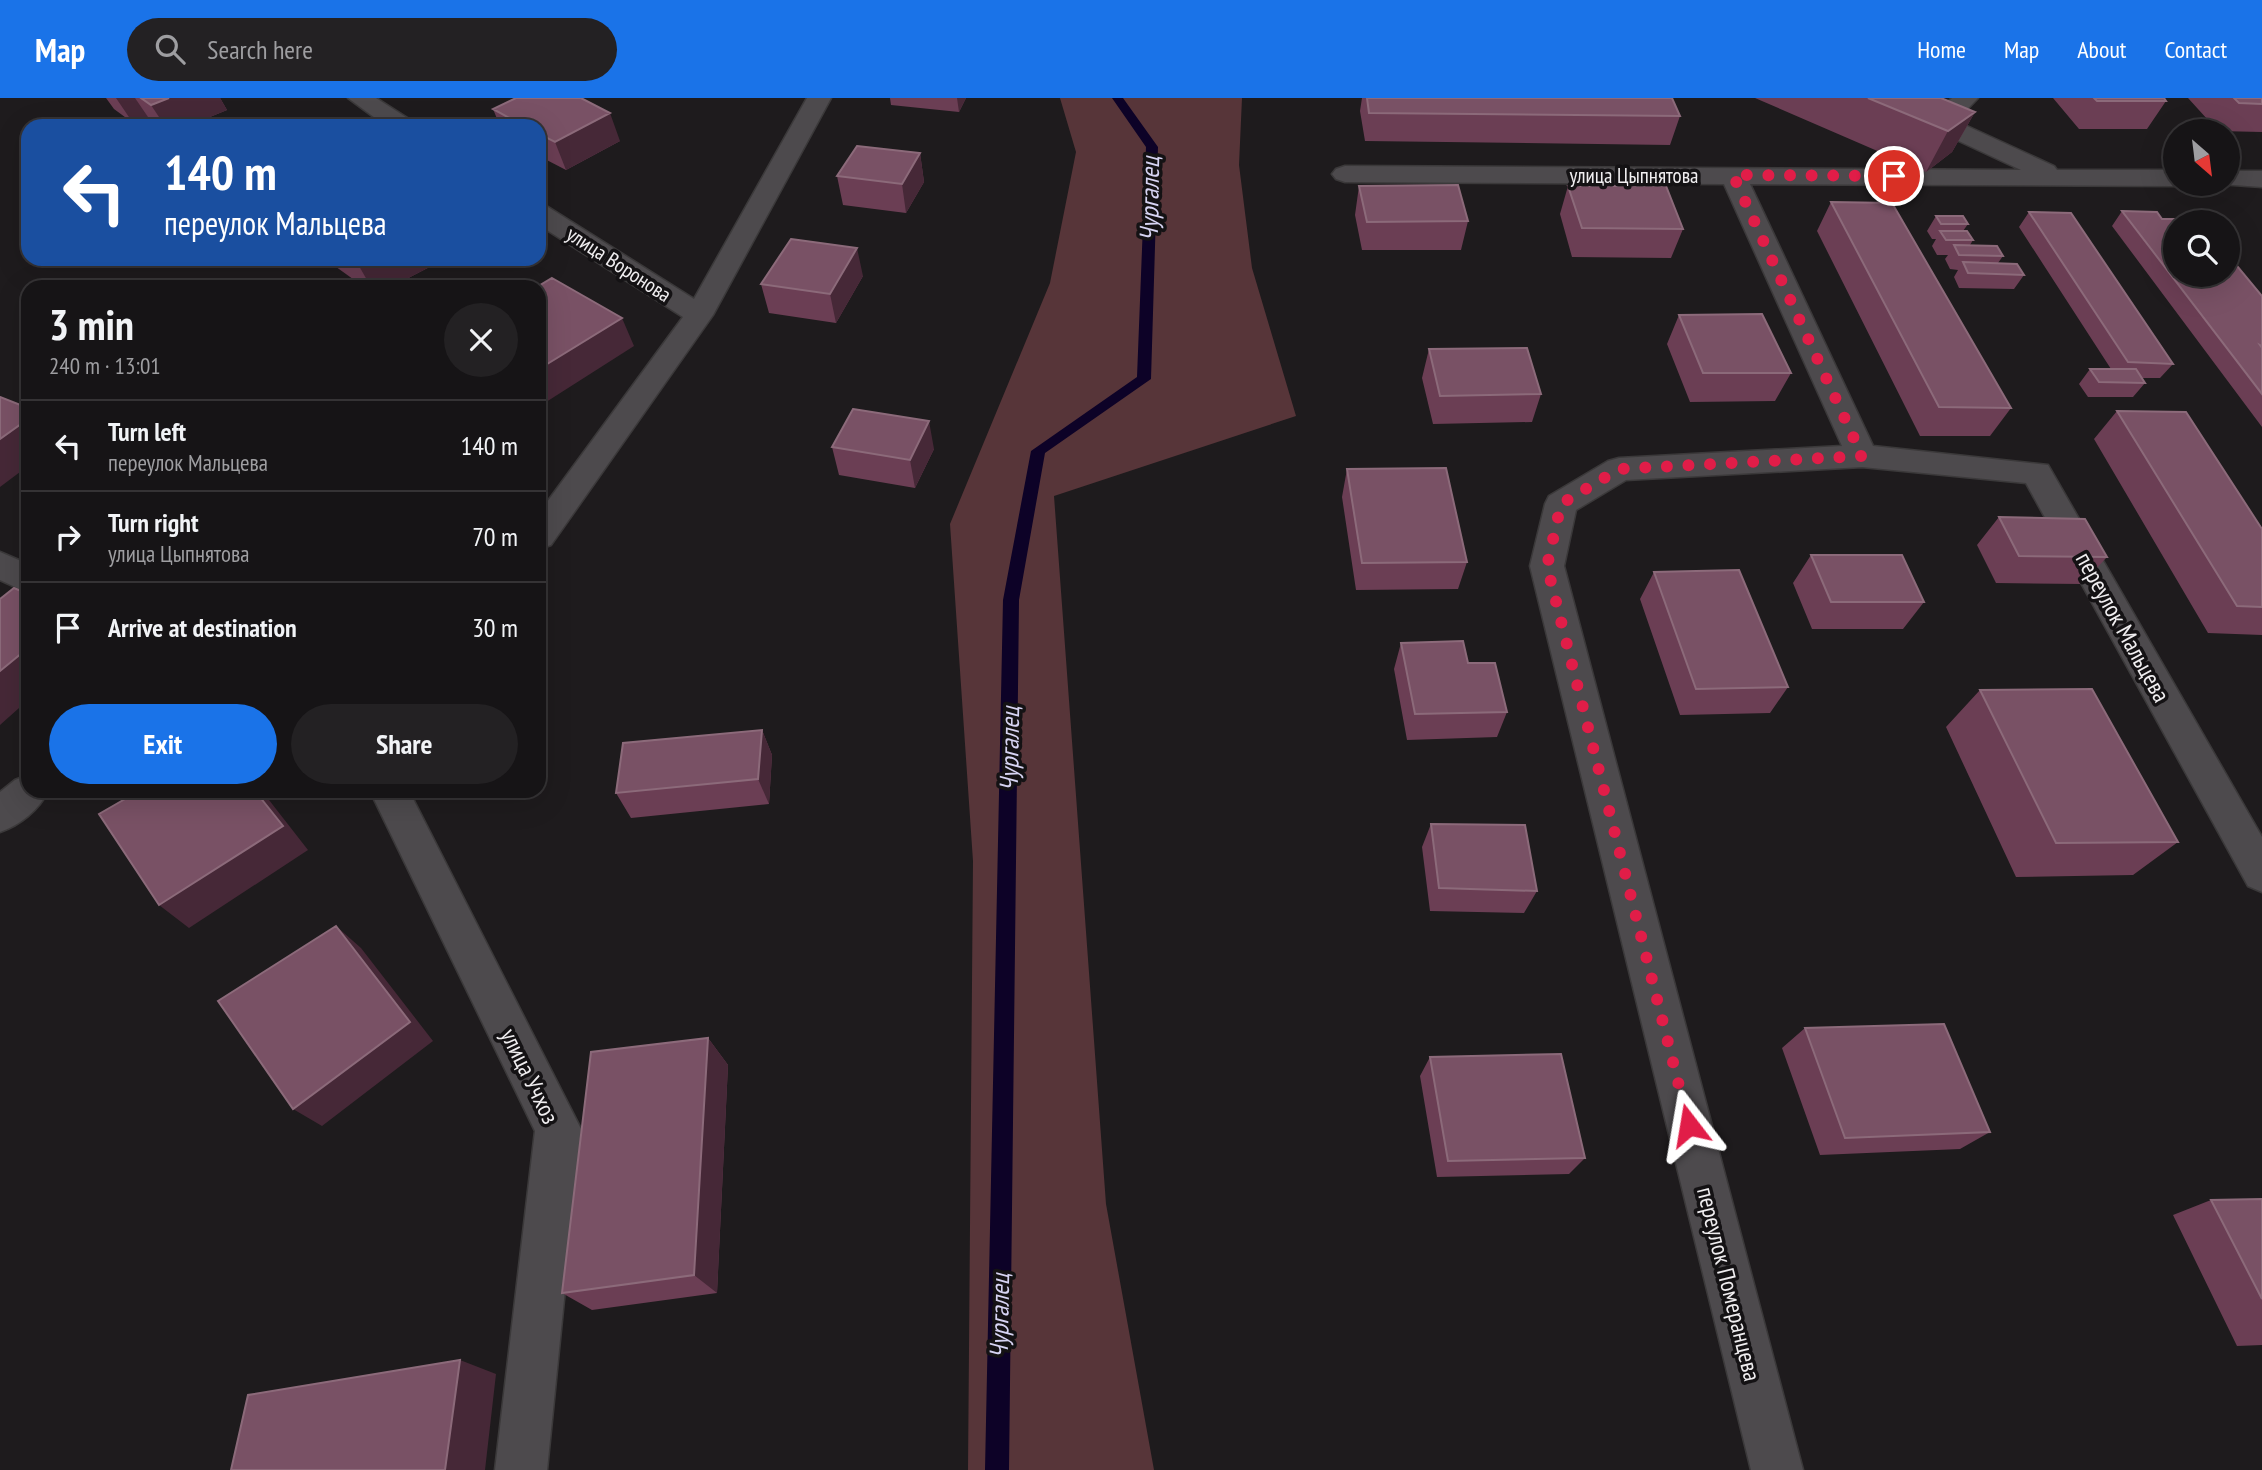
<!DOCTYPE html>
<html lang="en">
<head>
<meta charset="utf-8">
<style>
  body { margin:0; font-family:"PT Sans Narrow",sans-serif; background:#232123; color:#f1f3f6; height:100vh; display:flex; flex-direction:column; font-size:26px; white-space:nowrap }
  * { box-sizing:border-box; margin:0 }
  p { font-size:23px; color:#9e9ea1 }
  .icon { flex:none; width:38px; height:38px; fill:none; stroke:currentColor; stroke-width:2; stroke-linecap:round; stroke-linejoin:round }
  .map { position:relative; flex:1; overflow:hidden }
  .sheet { position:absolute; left:21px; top:182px; width:525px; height:518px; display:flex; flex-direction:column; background:#161416; border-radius:21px; box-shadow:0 7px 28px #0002,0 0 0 2px #353335 }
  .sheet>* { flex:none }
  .guide { position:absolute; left:21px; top:21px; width:525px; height:147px; border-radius:21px; box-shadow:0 7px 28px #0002,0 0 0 2px #353335; background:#1a4fa0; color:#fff; overflow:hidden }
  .needle { width:46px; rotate:152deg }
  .tools { position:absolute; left:2163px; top:21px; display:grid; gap:14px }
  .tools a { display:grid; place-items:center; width:77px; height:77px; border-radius:50%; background:#161416; box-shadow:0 7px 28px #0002,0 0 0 2px #353335; font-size:35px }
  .pin { position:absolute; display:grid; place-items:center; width:60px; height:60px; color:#fff; margin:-30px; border:4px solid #fff; border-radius:50%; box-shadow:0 2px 7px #0007 }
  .me { position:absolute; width:77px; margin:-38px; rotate:346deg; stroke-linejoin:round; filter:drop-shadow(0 0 5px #0008) }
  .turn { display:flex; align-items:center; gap:24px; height:147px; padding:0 28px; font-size:32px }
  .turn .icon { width:91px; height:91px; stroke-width:2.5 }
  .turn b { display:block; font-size:49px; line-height:60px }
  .round { display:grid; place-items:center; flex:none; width:74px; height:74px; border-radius:37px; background:#232123 }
  .overview { display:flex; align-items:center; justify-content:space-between; height:119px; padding:0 28px }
  h1 { font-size:42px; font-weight:800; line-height:52px }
  .cta { display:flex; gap:14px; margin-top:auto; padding:14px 28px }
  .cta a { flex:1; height:80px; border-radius:42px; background:#1a73e8; color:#fff; font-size:28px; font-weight:800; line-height:80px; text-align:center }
  .cta a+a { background:#232123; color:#f1f3f6 }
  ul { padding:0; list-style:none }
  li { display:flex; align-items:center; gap:21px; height:91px; padding:0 28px; border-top:2px solid #353335 }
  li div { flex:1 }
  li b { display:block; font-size:26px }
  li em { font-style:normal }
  header { display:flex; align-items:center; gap:42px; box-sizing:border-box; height:98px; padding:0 35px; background:#1a73e8; color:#fff }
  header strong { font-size:33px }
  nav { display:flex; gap:38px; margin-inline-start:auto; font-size:24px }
  .search { width:490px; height:63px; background:#232123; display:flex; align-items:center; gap:18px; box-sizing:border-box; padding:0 24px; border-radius:38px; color:#9e9ea1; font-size:26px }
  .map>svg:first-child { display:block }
  .green { fill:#573539 }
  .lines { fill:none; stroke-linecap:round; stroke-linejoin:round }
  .stream { fill:#0d0227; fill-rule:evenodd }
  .minor-casing { stroke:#3b393a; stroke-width:3 }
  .minor { fill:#4d4a4d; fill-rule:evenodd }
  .wall { fill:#6b3e54 }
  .shaded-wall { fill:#462837 }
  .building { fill:#795165; stroke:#8c6a7a; stroke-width:2 }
  .route { stroke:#e11d48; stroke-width:12; stroke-dasharray:0 21.6 }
  .labels { text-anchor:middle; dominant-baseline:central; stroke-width:7; stroke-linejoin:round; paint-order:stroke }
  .far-street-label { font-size:21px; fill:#f0eef0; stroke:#141214 }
  .street-label { font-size:24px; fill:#f0eef0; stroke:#141214 }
  .water-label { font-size:26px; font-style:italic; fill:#d7d4f3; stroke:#141214 }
</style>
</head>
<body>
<header>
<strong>Map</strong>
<div class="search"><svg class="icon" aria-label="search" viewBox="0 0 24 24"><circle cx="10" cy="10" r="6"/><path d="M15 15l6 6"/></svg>Search here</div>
<nav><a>Home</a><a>Map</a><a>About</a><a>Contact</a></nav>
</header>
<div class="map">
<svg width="2262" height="1372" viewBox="0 0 2262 1372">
  <rect width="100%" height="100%" fill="#1e1b1d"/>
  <path class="green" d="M1060,0h182l-3,67 13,103 44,148 -242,80 52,708 48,266h-186l5,-609 -23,-337 100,-241 26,-131z"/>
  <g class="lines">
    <path class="stream" d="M1112,0h11l35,49 -7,232 -106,74 -26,147 -10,870h-24l18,-870 28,-149 106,-74 9,-230z"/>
    <g class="minor-casing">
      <path id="minor" d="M348,0h28l36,23 3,5h-29z
        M807,0h24l-118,217 -162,230 -12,4v-36l144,-196 -144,-92v-20l9,2 146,92z
        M1863,0h34l39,15 16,-15h26l-22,23 98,45 3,4h118v14h8l-8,2 -425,-2 123,262 175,19 214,372v55l-14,-6 -222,-403 -164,-16 -236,13 -50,30 -12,56 239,904h-52l-221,-904 15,-62 4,-8 59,-35 11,-3 223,-12 -118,-262 -379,-2 -9,-3 -4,-5 4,-5 9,-3 676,4 -90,-42 -65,-25z
        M2228,73h34v16l-43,-3h9z
        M0,454l28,12v29l-28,-13z
        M28,677v16h20c-9,19 -28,34 -48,41v-40l15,-12z
        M370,693h39l172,338 -34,341h-52l40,-339z"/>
    </g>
    <use href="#minor" class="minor"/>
  </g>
  <path class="wall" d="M106,0h114l7,12 -39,16h-29l-11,-9 -15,6 -19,-14z
    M890,0h76l-7,14 -68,-7z
    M1362,0h310l8,18 -10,29 -305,-4 -5,-30z
    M1755,0h186l34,14 -23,40 -26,20z
    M2053,0h111l2,3 -19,28h-68z
    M2188,0h74v34l-44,-1z
    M493,11l127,32 -54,29 -27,-14v-30h-39z
    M920,55l4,29 -18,31 -63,-8 -6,-29z
    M1359,88l109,35 -7,29h-99l-7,-35z
    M1568,88l115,43 -12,29 -99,-1 -12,-43z
    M1831,104l180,206 -21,28h-70l-103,-205z
    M2122,113l40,8 100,77v131l-150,-201z
    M2029,114l144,152 -13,14h-18l3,5 -12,14h-45l-9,-13 11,-15h21l-92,-142z
    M1936,118l32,8 -5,7 10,9 -3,5 33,11 -5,7 26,12 -10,14 -55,-1 -5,-11 4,-7 -8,-1 -5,-10 3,-4h-11l-5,-9 4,-7h-4l-5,-8z
    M329,161h116l-54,28h-27l-32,-23z
    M863,178l-27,47 -67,-10 -8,-29z
    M1679,217l112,58 -16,28 -85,1 -23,-58z
    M1429,251l112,45 -9,28 -99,2 -11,-46z
    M2117,313l145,118v106l-54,-2 -114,-194z
    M832,349l102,2 -19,39 -76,-13z
    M1347,371l120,93 -9,27 -102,1 -14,-93z
    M1999,419l108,40 -25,27 -86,-1 -19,-38z
    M1811,457l113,47 -21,27h-91l-19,-46z
    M1654,474l134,115 -18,26 -90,2 -40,-116z
    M1401,545l67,20 39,49 -10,25 -90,3 -13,-71z
    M1980,592l198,152 -45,33 -117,2 -70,-150z
    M762,632l10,25 -3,49 -138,14 -15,-25z
    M1431,726l106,67 -13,22 -94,-2 -8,-64z
    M1805,930l185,104 -30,17 -140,6 -38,-107z
    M708,940l20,27 -11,228 -125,17 -30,-17z
    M1430,959l155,101 -16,16 -132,3 -17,-101z
    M2262,1101v146l-25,1 -64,-131 38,-15z"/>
  <path class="shaded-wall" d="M116,0h19l13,19 -15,6z
    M169,0h51l7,12 -39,16h-23l-14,-21z
    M957,0h9l-7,14z
    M1975,14l-23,40 -26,20 22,-41z
    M610,15l10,28 -54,29 -11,-28z
    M920,55l4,29 -18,31 -4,-29z
    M857,150l6,28 -27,47 -6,-29z
    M374,161h71l-54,28h-20l-12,-21z
    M622,220l12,28 -91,58 -4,-8v-27z
    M28,321v47l-28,21v-48z
    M929,323l5,28 -19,39 -5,-28z
    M28,550v52l-28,25v-54z
    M762,632l10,25 -3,49 -11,-25z
    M255,693h7l46,59 -119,78 -30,-23z
    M336,828l25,22 72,93 -111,85 -29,-17z
    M708,940l20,27 -11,228 -23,-18z
    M460,1262l36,14 -11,96h-40z"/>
  <path class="building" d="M141,0h28l-18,7z
    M516,0h65l29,15 -55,29 -16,-8v-8h-15l-31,-17z
    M1367,0h305l8,18 -311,-3z
    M1868,0h73l34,14 -27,19z
    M2094,0h70l2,3h-69z
    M2234,0h28v6l-23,-1z
    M300,24l6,4h-15z
    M857,48l63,7 -18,31 -65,-8z
    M1458,87l10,36 -101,1 -8,-36z
    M1568,88h98l17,43 -101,-1z
    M1831,104l61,1 119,205 -72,-1z
    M2122,113l35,1 5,7h37l2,3h-26v53h53v-20l34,41v50l-2,-1 2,3v46z
    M2029,114l42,1 102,151 -45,-2z
    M1936,118h27l5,8h-27z
    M1940,133h27l6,9h-27z
    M791,141l66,9 -27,46 -69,-10z
    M1954,147l43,1 6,10 -44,-1z
    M349,161h25l-15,7z
    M1963,164l54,2 7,11 -56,-2z
    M552,180l70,40 -83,51v-82h-2z
    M1762,216l29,59h-88l-24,-58z
    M1527,250l14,46 -101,2 -11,-47z
    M2090,271h46l9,14 -46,-1z
    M0,299l28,11v11l-28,20z
    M853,311l76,12 -19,39 -78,-13z
    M2117,313l69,1 76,117v78l-25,-1z
    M1446,370l21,94 -105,1 -15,-94z
    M1999,419l86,2 22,38 -88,-1z
    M1811,457h91l22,47h-93z
    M1739,472l49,117 -92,2 -42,-117z
    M14,490l14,6v54l-28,23v-72z
    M1463,543l5,22h27l12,49 -92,2 -14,-71z
    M2092,591l86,153 -122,1 -76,-153z
    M762,632l-4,49 -142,14 7,-50z
    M139,693h116l28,35 -124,79 -60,-91z
    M1431,726l94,1 12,66 -98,-3z
    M336,828l74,96 -117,87 -75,-108z
    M1944,926l46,108 -145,6 -40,-110z
    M708,940l-14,237 -132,18 29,-241z
    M1561,956l24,104 -137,3 -18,-104z
    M2262,1101v100l-51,-99z
    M460,1262l-15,110h-214l17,-75z"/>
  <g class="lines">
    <path class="route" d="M1689,1027l-142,-559 14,-62 58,-35 243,-13 -129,-281 161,1"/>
  </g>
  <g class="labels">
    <g class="far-street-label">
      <text x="1634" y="77">улица Цыпнятова</text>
      <text transform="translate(619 166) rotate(33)">улица Воронова</text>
    </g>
    <g class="street-label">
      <text transform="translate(2123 529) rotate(61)">переулок Мальцева</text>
      <text transform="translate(530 978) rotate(64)">улица Учхоз</text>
      <text transform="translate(1729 1186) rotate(76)">переулок Померанцева</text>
    </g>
    <g class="water-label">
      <text transform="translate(1149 101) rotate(-89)">Чургалец</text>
      <text transform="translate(1009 651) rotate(-89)">Чургалец</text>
      <text transform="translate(999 1218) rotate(-89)">Чургалец</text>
    </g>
  </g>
</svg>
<div class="tools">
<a><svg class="needle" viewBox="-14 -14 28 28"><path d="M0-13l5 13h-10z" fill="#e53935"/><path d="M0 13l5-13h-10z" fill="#9e9ea1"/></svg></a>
<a><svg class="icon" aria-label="search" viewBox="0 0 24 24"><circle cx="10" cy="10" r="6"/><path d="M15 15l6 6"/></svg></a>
</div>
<div class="pin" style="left:1894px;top:78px;background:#d93025"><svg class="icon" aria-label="arrive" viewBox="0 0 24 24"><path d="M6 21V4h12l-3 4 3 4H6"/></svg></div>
<svg class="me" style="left:1689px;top:1027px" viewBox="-20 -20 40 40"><path d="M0-17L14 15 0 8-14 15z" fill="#e11d48" stroke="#fff" stroke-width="4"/></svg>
<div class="guide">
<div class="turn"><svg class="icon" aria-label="left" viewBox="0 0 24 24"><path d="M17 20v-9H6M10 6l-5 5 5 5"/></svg><div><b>140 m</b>переулок Мальцева</div></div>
</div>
<section class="sheet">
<div class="overview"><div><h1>3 min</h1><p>240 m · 13:01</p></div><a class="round"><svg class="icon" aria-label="close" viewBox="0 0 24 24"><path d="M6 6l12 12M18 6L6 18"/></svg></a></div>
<ul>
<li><svg class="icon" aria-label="left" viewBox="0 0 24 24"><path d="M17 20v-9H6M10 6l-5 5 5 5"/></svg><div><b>Turn left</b><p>переулок Мальцева</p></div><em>140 m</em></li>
<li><svg class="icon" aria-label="right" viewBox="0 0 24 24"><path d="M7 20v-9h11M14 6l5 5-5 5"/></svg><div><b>Turn right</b><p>улица Цыпнятова</p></div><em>70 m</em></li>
<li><svg class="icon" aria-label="arrive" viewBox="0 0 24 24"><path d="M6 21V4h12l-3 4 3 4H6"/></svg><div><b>Arrive at destination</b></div><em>30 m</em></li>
</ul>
<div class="cta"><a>Exit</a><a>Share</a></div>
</section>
</div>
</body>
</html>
